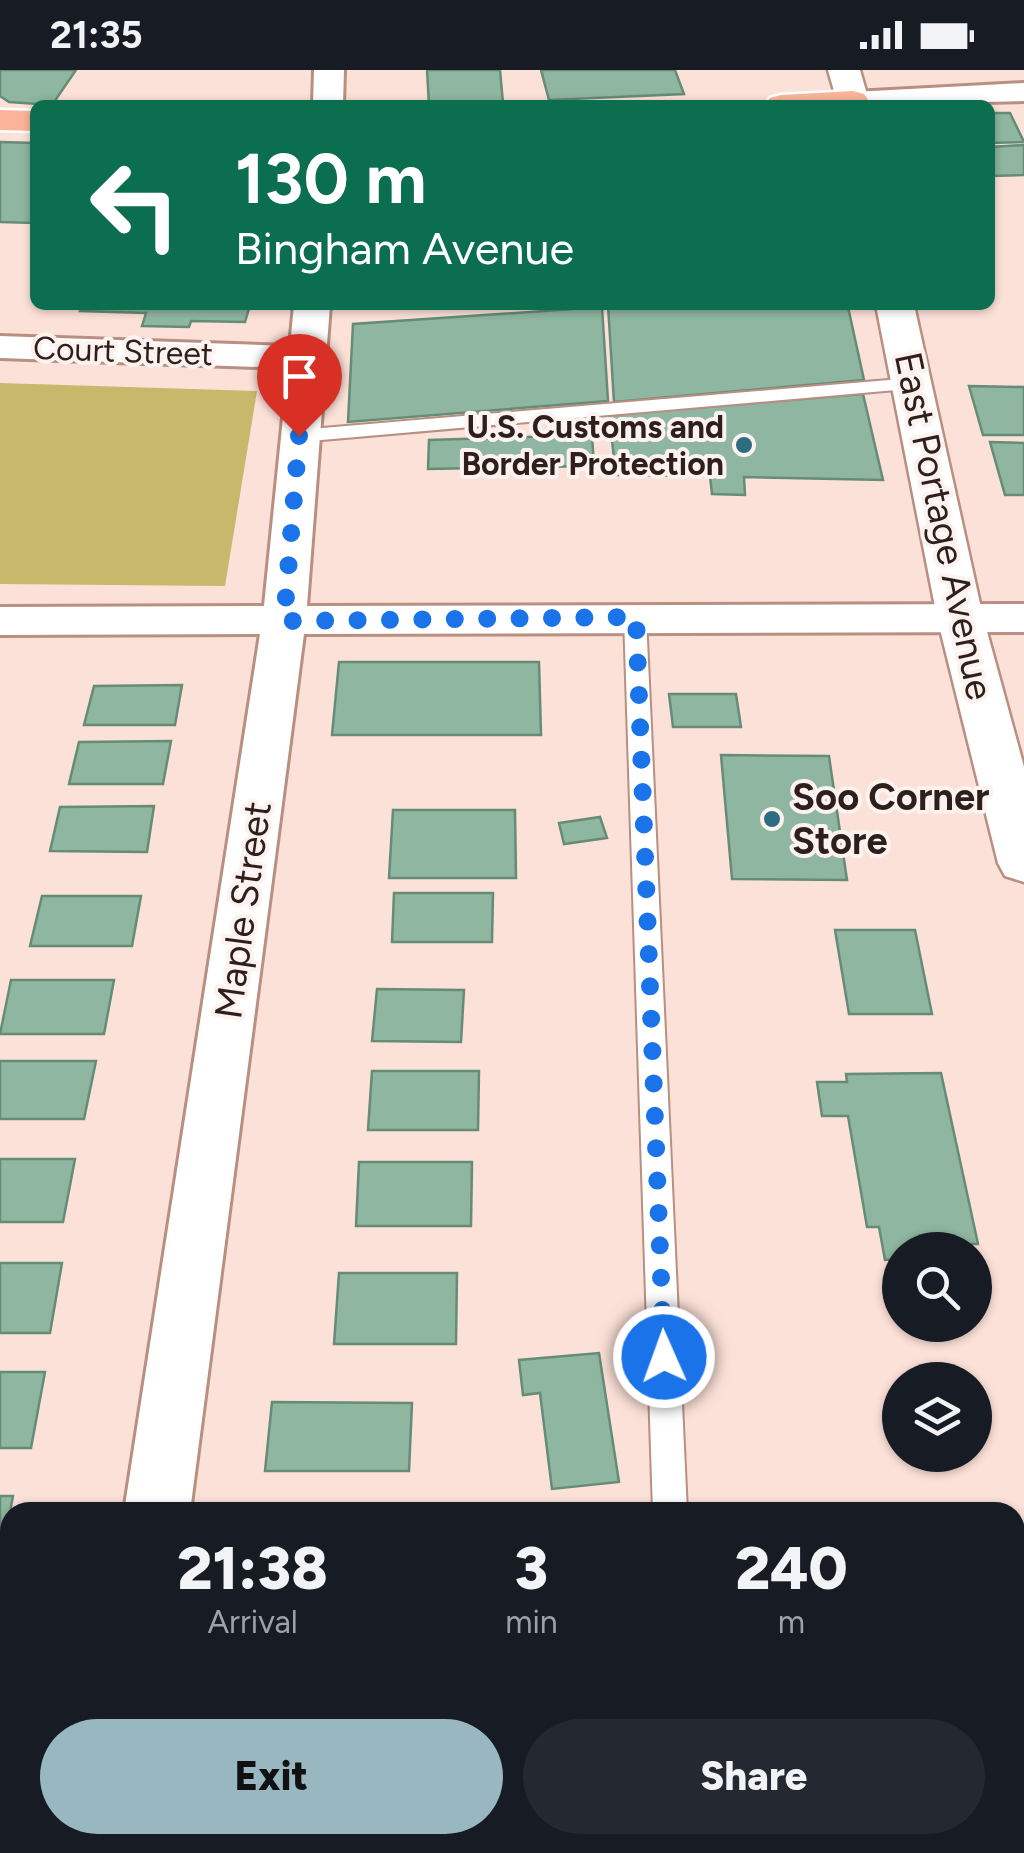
<!DOCTYPE html>
<html lang="en">
<head>
<meta charset="utf-8">
<style>
  body { margin:0; font-family:Figtree,sans-serif; background:#242831; color:#f1f3f6; height:100vh; display:flex; flex-direction:column; font-size:38px; white-space:nowrap }
  * { box-sizing:border-box; margin:0 }
  p { font-size:32px; color:#9ea1a6 }
  .icon { flex:none; width:55px; height:55px; fill:none; stroke:currentColor; stroke-width:2; stroke-linecap:round; stroke-linejoin:round }
  .map { position:relative; flex:1; overflow:hidden }
  .panel { position:absolute; left:0px; top:1432px; width:1025px; height:352px; display:flex; flex-direction:column; background:#171b24; border-radius:30px 30px 0 0; box-shadow:0 2px 8px #0004 }
  .panel>* { flex:none }
  .banner { position:absolute; left:30px; top:30px; width:965px; height:210px; border-radius:15px; box-shadow:0 2px 8px #0004; background:#0b6e4f; color:#fff; overflow:hidden }
  .fabs { position:absolute; left:882px; top:1162px; display:grid; gap:20px }
  .fabs a { display:grid; place-items:center; width:110px; height:110px; border-radius:50%; background:#171b24; box-shadow:0 2px 8px #0004; font-size:50px }
  .pin { position:absolute; display:grid; place-items:center; width:85px; height:85px; color:#fff; margin:-102px -42px; border-radius:50% 50% 50% 0; rotate:-45deg; box-shadow:0 0 10px #0007 }
  .pin .icon { rotate:45deg }
  .me { position:absolute; width:110px; margin:-55px; rotate:358deg; stroke-linejoin:round; filter:drop-shadow(0 0 8px #0008) }
  .turn { display:flex; align-items:center; gap:35px; height:210px; padding:0 40px; font-size:45px }
  .turn .icon { width:130px; height:130px; stroke-width:2.5 }
  .turn b { display:block; font-size:70px; line-height:85px }
  .eta { display:flex; justify-content:space-evenly; align-items:center; height:170px; text-align:center }
  .eta b { font-size:60px; font-weight:800; line-height:70px }
  .primary-button { display:flex; gap:20px; margin-top:auto; padding:20px 40px }
  .primary-button a { flex:1; height:115px; border-radius:60px; background:#98b7c1; color:#111; font-size:40px; font-weight:800; line-height:115px; text-align:center }
  .primary-button a+a { background:#242831; color:#f1f3f6 }
  .status { display:flex; justify-content:space-between; align-items:center; height:70px; padding:0 50px; background:#171b24; direction:ltr }
  .status svg { height:28px; fill:currentColor }
  .map>svg:first-child { display:block }
  .green { fill:#c6b96b }
  .building { fill:#8eb6a0; stroke:#668c77; stroke-width:2.5 }
  .lines { fill:none; stroke-linecap:round; stroke-linejoin:round }
  .lane-casing { stroke:#b88f81; stroke-width:4 }
  .street-casing { stroke:#b88f81; stroke-width:6 }
  .secondary-casing { stroke:#b88f81; stroke-width:5 }
  .primary-casing { stroke:#fff; stroke-width:5 }
  .lane { fill:#fff; fill-rule:evenodd }
  .street { fill:#fff; fill-rule:evenodd }
  .secondary { fill:#fff; fill-rule:evenodd }
  .primary { fill:#fbb49a; fill-rule:evenodd }
  .route { stroke:#1a73e8; stroke-width:18; stroke-dasharray:0 32.4 }
  .poi-dot { fill:#2c6d80; stroke:#fcf3f0; stroke-width:4 }
  .labels { text-anchor:middle; dominant-baseline:central; stroke-width:8; stroke-linejoin:round; paint-order:stroke }
  .far-street-label { font-size:32px; fill:#2f1f1a; stroke:#fcf3f0 }
  .far-poi-label { font-size:32px; font-weight:bold; fill:#2f1f1a; stroke:#fcf3f0; text-anchor:end }
  .street-label { font-size:38px; fill:#2f1f1a; stroke:#fcf3f0 }
  .poi-label { font-size:38px; font-weight:bold; fill:#2f1f1a; stroke:#fcf3f0; text-anchor:start }
</style>
</head>
<body>
<div class="status"><b>21:35</b><svg viewBox="0 0 49 12"><path d="M0 12V9h3v3zM5 12V6h3v6zM10 12V3h3v9zM15 12V0h3v12zM26 1h20v11H26zM47 4h2v5h-2z"/></svg></div>
<div class="map">
<svg width="1024" height="1783" viewBox="0 0 1024 1783">
  <rect width="100%" height="100%" fill="#fce1d8"/>
  <path class="green" d="M0,313l257,8 -32,195 -225,-2z"/>
  <path class="building" d="M0,0h76l-24,35 -43,-3 -9,-6z
    M427,0h73l3,33 -74,2z
    M541,0h134l9,24 -135,6z
    M990,43h20l14,29 -34,1z
    M0,72l35,1v80l-35,-1z
    M1024,75v30l-34,1v-29z
    M82,235h168l-5,17 -54,-1 -2,6 -47,-1 4,-13 -66,-2z
    M608,235l240,2 16,73 -250,22z
    M602,237l6,94 -260,21 5,-98z
    M969,316l55,1v48h-41z
    M863,324l20,86 -139,-3 1,18 -33,-1 -2,-18 -94,-1 -7,-60z
    M592,365l2,31 -166,3 1,-29z
    M990,372l34,1v52h-19z
    M339,592h200l2,73h-209z
    M182,615l-7,40h-91l10,-39z
    M669,624h67l5,33h-68z
    M171,671l-8,43h-94l10,-42z
    M721,685l108,1 18,124 -115,-1z
    M154,736l-7,46 -97,-1 10,-44z
    M393,740h122l1,68h-127z
    M600,747l7,21 -43,6 -5,-21z
    M394,823h99l-1,49h-100z
    M42,826h99l-9,50h-102z
    M835,860h80l17,84h-83z
    M11,910h103l-10,54h-104z
    M377,919l87,1 -3,52 -89,-1z
    M0,991h96l-12,58h-84z
    M372,1001h107l-1,59h-110z
    M941,1003l37,171h-22l1,6h-57v9l-15,1 -6,-33h-12l-19,-111h-26l-5,-34h30l-1,-8z
    M0,1089h75l-12,63h-63z
    M359,1092h113l-1,64h-115z
    M0,1193h62l-12,70h-50z
    M339,1203h118l-1,71h-122z
    M599,1283l20,129 -67,7 -12,-96 -17,2 -4,-35z
    M0,1302h45l-14,76h-31z
    M272,1332l140,1 -3,68h-144z
    M0,1426h13l-13,72z
    M1015,1708l9,1v74h-333v-8h324z
    M235,1775h125l-1,8h-125z"/>
  <g class="lines">
    <g class="lane-casing">
      <path id="lane" d="M912,308l7,2v8l-620,54 -10,-6 10,-6z
        M635,540l11,7 41,895h-34l-29,-895z"/>
    </g>
    <g class="street-casing">
      <path id="street" d="M314,0h30l-1,35h-30z
        M1024,13v18l-183,4 -3,-4 4,-6 11,-3z
        M294,235h36l-23,301 717,-2v28l-720,2 -114,878h-66l136,-878 -260,1v-28l264,-1 24,-238 -288,-10v-22l290,10z
        M1015,1484h9v68h-9z
        M50,1775h76l-2,8h-76z"/>
    </g>
    <g class="secondary-casing">
      <path id="secondary" d="M828,0h32l10,35h-32z
        M876,235h38l69,312 41,150v115l-19,-6 -7,-13 -61,-246z"/>
    </g>
    <g class="primary-casing">
      <path id="primary" d="M853,21l11,3 5,7 -3,4h-101l5,-7 11,-3z
        M0,40l35,1v20l-35,-1z"/>
    </g>
    <use href="#lane" class="lane"/>
    <use href="#street" class="street"/>
    <use href="#secondary" class="secondary"/>
    <use href="#primary" class="primary"/>
  </g>
  <g class="lines">
    <path class="route" d="M299,366l-15,185 352,-4 28,740"/>
  </g>
  <g class="poi-dot">
    <circle cx="744" cy="375" r="10"/>
    <circle cx="772" cy="749" r="10"/>
  </g>
  <g class="labels">
    <g class="far-street-label">
      <text transform="translate(123 281) rotate(2)">Court Street</text>
    </g>
    <g class="far-poi-label">
      <text x="724" y="357">U.S. Customs and<tspan x="724" dy="37">Border Protection</tspan></text>
    </g>
    <g class="street-label">
      <text transform="translate(944 456) rotate(78)">East Portage Avenue</text>
      <text transform="translate(243 840) rotate(-82)">Maple Street</text>
    </g>
    <g class="poi-label">
      <text x="792" y="727">Soo Corner<tspan x="792" dy="44">Store</tspan></text>
    </g>
  </g>
</svg>
<div class="fabs">
<a><svg class="icon" aria-label="search" viewBox="0 0 24 24"><circle cx="10" cy="10" r="6"/><path d="M15 15l6 6"/></svg></a>
<a><svg class="icon" aria-label="layers" viewBox="0 0 24 24"><path d="M12 4l9 5-9 5-9-5zM3 14l9 5 9-5"/></svg></a>
</div>
<div class="pin" style="left:299px;top:366px;background:#d93025"><svg class="icon" aria-label="arrive" viewBox="0 0 24 24"><path d="M6 21V4h12l-3 4 3 4H6"/></svg></div>
<svg class="me" style="left:664px;top:1287px" viewBox="-20 -20 40 40"><circle r="17" fill="#1a73e8" stroke="#fff" stroke-width="3"/><path d="M0-11L8 9 0 5-8 9z" fill="#fff"/></svg>
<div class="banner">
<div class="turn"><svg class="icon" aria-label="left" viewBox="0 0 24 24"><path d="M17 20v-9H6M10 6l-5 5 5 5"/></svg><div><b>130 m</b>Bingham Avenue</div></div>
</div>
<section class="panel">
<div class="eta">
<div><b>21:38</b><p>Arrival</p></div>
<div><b>3</b><p>min</p></div>
<div><b>240</b><p>m</p></div>
</div>
<div class="primary-button"><a>Exit</a><a>Share</a></div>
</section>
</div>
</body>
</html>
